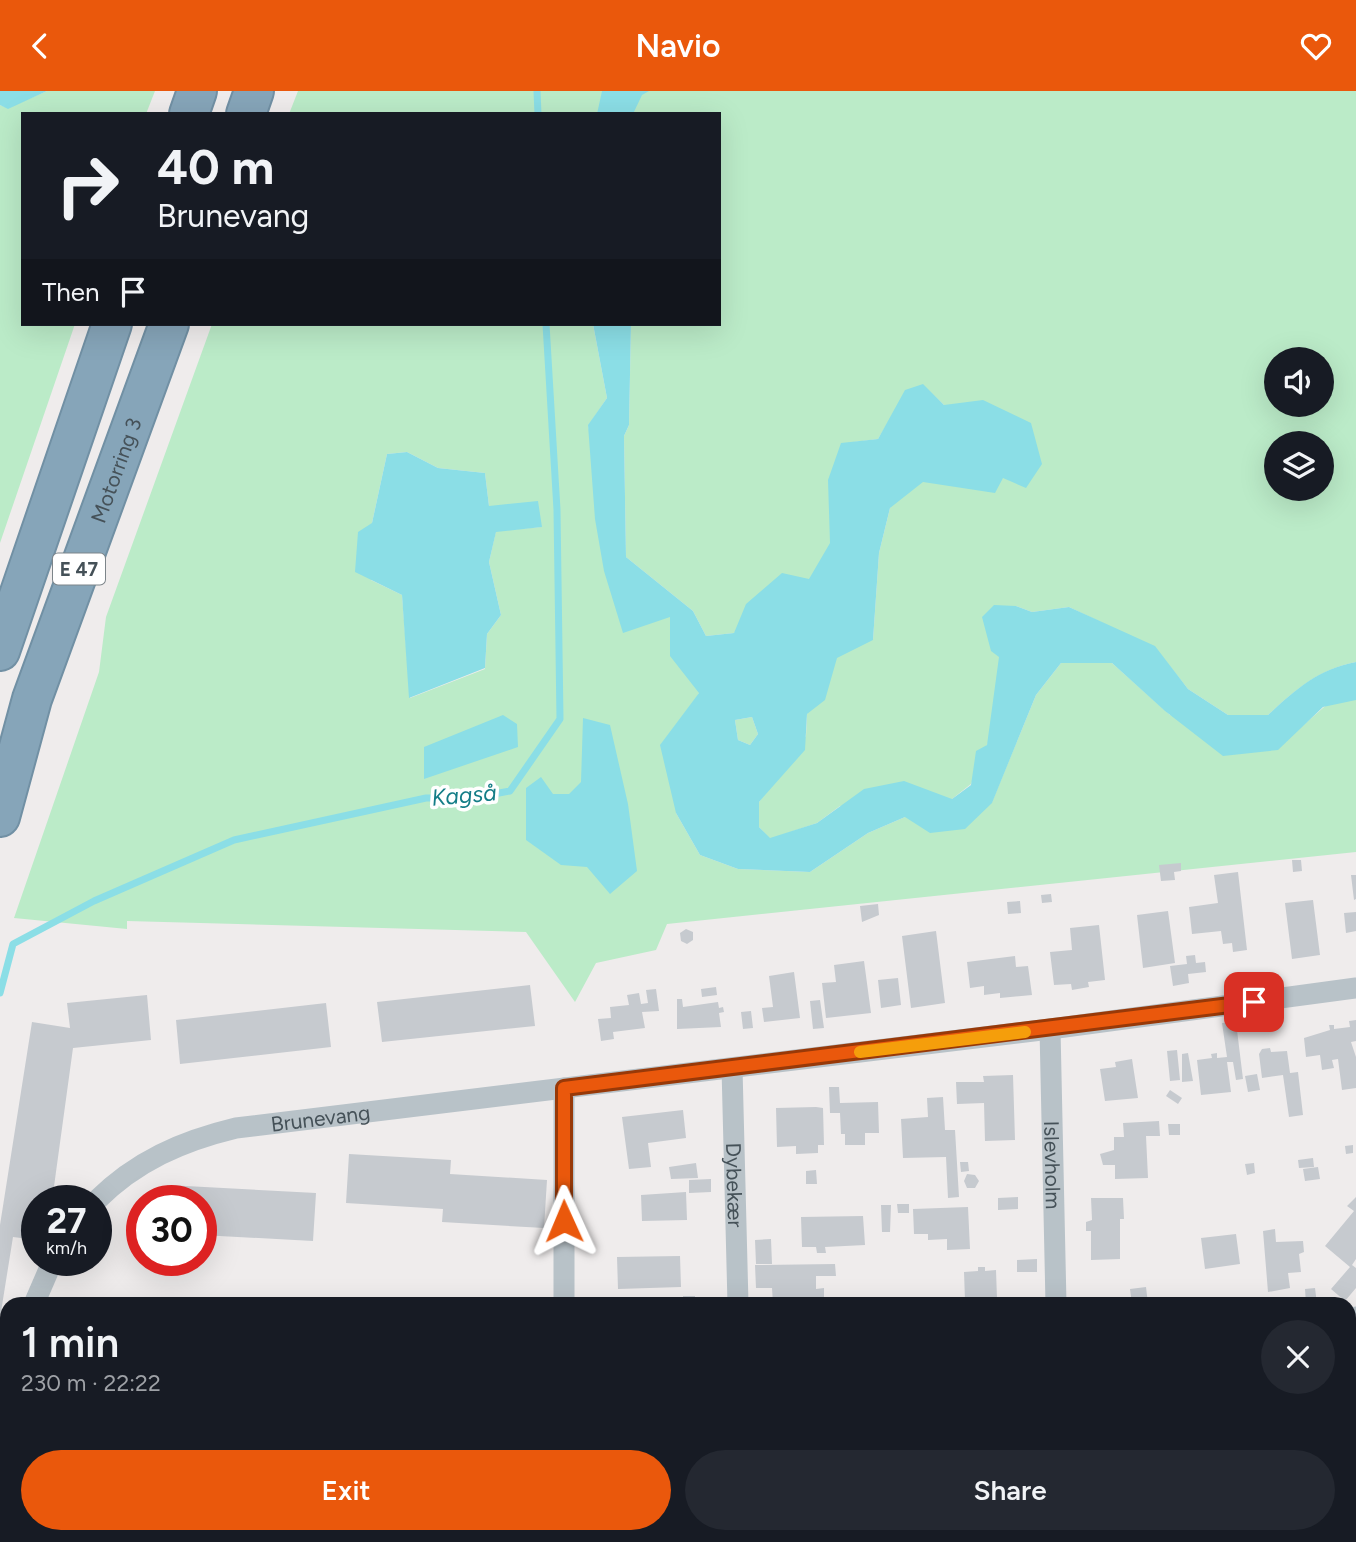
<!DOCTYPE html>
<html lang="en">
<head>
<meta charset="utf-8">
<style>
  body { margin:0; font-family:Figtree,sans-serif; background:#242831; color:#f1f3f6; height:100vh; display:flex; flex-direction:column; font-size:26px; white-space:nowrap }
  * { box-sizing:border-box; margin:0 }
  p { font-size:23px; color:#9ea1a6 }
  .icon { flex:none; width:38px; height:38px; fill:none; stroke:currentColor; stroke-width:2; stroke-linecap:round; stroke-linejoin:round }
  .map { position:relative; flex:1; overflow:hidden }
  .panel { position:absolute; left:0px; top:1206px; width:1356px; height:247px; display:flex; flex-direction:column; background:#171b24; border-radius:21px 21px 0 0; box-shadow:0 7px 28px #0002 }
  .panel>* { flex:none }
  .hud { position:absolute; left:21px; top:21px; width:700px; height:214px; border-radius:0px; box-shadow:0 7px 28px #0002; background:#171b24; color:#f1f3f6; overflow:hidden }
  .controls { position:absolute; left:1264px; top:256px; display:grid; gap:14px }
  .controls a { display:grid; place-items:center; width:70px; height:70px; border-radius:50%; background:#171b24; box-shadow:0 7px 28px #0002; font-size:35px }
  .speed { position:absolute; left:21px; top:1094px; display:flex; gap:14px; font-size:35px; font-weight:700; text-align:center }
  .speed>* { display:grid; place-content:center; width:91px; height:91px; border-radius:50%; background:#171b24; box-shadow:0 7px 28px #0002; line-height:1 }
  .speed small { font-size:18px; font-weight:400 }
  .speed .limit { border:10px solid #d22; background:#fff; color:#111 }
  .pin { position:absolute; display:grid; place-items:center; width:60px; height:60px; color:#fff; margin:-30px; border-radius:14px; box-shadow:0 4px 10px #0006 }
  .me { position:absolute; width:77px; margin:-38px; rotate:359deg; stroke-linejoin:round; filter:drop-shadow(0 0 5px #0008) }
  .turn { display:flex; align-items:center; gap:24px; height:147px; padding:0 21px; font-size:32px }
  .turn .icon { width:91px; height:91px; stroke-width:2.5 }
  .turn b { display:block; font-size:49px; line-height:60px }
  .then { display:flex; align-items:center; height:66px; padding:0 21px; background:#0003; gap:14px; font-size:26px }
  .round { display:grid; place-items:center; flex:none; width:74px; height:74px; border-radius:37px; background:#242831 }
  .headline { display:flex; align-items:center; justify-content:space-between; height:119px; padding:0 21px }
  h1 { font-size:42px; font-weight:600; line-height:52px }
  .primary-button { display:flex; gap:14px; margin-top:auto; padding:14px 21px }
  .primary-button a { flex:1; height:80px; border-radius:42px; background:#ea580c; color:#fff; font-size:28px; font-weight:600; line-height:80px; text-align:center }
  .primary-button a+a { background:#242831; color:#f1f3f6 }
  header { display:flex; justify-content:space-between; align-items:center; height:91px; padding:0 21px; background:#ea580c; color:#fff; font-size:32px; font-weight:600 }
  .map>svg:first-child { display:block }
  .green { fill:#bbebc8; fill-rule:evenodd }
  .water { fill:#8bdee6; fill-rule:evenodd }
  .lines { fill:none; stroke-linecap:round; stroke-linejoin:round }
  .stream { stroke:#8bdee6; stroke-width:7 }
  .building { fill:#c6cacf }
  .highway-casing { stroke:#7190a4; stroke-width:42 }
  .street { stroke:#b8c2c8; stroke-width:21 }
  .highway { stroke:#86a5b9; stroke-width:38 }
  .route-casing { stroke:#983908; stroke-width:18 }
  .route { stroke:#ea580c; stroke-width:12 }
  .slow { stroke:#f59e0b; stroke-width:12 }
  .labels { text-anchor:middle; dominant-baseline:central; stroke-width:7; stroke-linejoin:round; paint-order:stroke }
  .shield { fill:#fff; stroke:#7d858a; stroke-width:2 }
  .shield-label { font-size:19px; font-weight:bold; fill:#455158 }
  .street-label { font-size:21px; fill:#455158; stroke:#fff }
  .water-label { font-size:23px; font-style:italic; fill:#147d87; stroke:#fff }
</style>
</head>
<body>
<header><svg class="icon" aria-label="back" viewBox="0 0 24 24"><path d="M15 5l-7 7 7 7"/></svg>Navio<svg class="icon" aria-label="heart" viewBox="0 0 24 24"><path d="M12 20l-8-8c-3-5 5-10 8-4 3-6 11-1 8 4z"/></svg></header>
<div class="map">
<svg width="1356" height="1451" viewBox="0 0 1356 1451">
  <rect width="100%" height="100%" fill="#efecec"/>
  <path class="green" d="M47,0h108l-9,23h-123v210h52l-75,219v-438l8,3z
    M298,0h310l-11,23h-308z
    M640,0h716v571c-37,7 -61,28 -88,53h-40l-40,-26 -23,-29 -39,-26 -57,-27 -37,5 -16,-6 -14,102 -31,76 -19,15 -112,7 -23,17 -47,16 -11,-12v-25l47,-66 1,-22 36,-74h30l6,-87 11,-45 54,-103 -21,-20 -35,37 -10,17 -24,3 -26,129 -19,9 -75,53 -28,3 -13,-25 -67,-54 -2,-121 5,-11 2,-101h88v-210h-86zM1276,268h45v45h-45zM1276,352h45v45h-45z
    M212,233h381l14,74 -19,28 50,201 32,-11 35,45 -29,152 24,42 38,14 72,3 58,-39 37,-16 87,-15 44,-107 25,-32h51l58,52 113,28 41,-36 32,-19v164l-689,72 -11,26 -60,13 -21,39 -49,-70 -399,-11v8l-113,-11 85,-246 7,-55zM407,361l31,16 47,5 4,33 52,21 -45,4 -7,31 12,53 -14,19 -2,35 -75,29 -8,-103 -31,-15 1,-57 15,-69z
    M752,626l6,17 -8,11 -12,-5 -3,-20z
    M1356,1280v171h-139l5,-5h127v-157z
    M1080,1446h71l-5,5h-66z"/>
  <path class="water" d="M0,0h47l-39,18 -8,-4z
    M602,0h47l-7,4 -9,19h-36z
    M593,233h38l-2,101 -5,11 2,121 67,54 13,25 28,-3 12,-29 36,-31 27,6 21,-36 -2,-63 13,-37 37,-4 27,-49 18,-6 21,21 39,-5 48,23 11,41 -16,24 -23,-10 -8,15 -72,-11 -33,26 -11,45 -6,87 -36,18 -12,42 -18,14 -2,36 -46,52v25l11,11 47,-15 47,-34 40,-8 48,18 19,-14 5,-34 11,-6 12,-88 -8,-6 -9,-34 12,-12 22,1 16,6 37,-5 86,39 33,43 40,26h40c27,-25 50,-46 88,-53v38l-33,7 -45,43 -55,6 -58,-45 -53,-48h-51l-25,32 -44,108 -27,26 -35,4 -25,-16 -37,16 -58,39 -72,-3 -38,-14 -24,-42 -16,-68 39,-52 -29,-37v-39l-47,16 -19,-62 -9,-52 -7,-94 19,-27zM752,626l6,17 -8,11 -12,-5 -3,-20z
    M407,361l31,16 47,5 4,33 49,-5 4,26 -46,5 -7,30 12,53 -14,19 -2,34 -76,30 -7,-103 -47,-23 3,-40 14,-9 15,-69z
    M503,624l14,9 1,23 -94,32v-32z
    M583,627l27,7 18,79 9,67 -27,23 -23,-27 -26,-2 -35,-25v-52l15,-11 12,17h16l12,-12z
    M1356,1403v48h-40l4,-5h29v-35z"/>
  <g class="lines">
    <path class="stream" d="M537,0l1,23
      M0,902l13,-49 81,-43 140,-61 192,-42h47l37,-7 50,-72 -3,-209 -11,-186"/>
  </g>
  <path class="building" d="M1292,769h9l1,11 -9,1z
    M1181,772v8l-7,1 1,8 -14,1 -2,-16z
    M1238,781l9,78 -14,2 -1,-9 -9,1 -2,-13 -29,3 -3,-27 29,-4 -4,-28z
    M1351,784h5v24l-2,1z
    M1051,803l1,8 -10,1 -1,-8z
    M1313,809l7,55 -28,4 -7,-56z
    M1020,810l1,12 -13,1 -1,-12z
    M878,813l1,11 -17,7 -2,-16z
    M1168,820l7,52 -32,5 -6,-53z
    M1356,821v19l-10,2 -2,-20z
    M1099,834l6,55 -17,2 1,5 -17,3 -1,-6 -17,1 -4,-33 22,-2 -2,-22z
    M686,838l7,3v8l-6,4 -6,-3 -1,-8z
    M936,840l9,72 -34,5 -9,-72z
    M1195,864l1,8 9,-1 1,10 -18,2 1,9 -16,3 -3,-20 17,-2 -1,-8z
    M1015,865l1,11 12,-1 4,29 -32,3v-5l-16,2v-9l-14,2 -3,-26z
    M864,870l7,52 -45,5 -4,-35 14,-1 -2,-17z
    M794,881l6,46 -36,4 -2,-14 11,-1 -4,-31z
    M898,887l3,27 -20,3 -3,-28z
    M530,894l5,41 -153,16 -5,-40z
    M716,896l1,8 -15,2 -1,-8z
    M656,898l3,22 -17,1 3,16 -32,4 1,7 -13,2 -3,-22 13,-1 -1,-11 19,-2 -2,-10 12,-2 2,11 7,-1 -2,-13z
    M147,904l4,45 -78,8 -21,153h-15v39l-24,-3 -13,81v-93l32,-203 38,6 -3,-25z
    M677,908h5l1,8 35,-5 1,6 4,-1 1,5 -5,1 2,14 -44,2z
    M820,909l4,28 -11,1 -3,-28z
    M326,912l5,44 -151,17 -4,-44z
    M751,920l2,17 -10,1 -2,-17z
    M1356,929v21l-5,1 5,15v31l-14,2 -4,-31 -6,1 2,8 -12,2 -2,-15 -14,2 -2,-19 26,-8 -1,-5h5v4l16,-2 -1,-6z
    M1236,931l7,57 -7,1 -3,-18h-6l4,30 -30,3 -4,-35 15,-2 -1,-4 6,-1v5l10,-1 -5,-34z
    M1270,957l1,4 16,-1 3,22 8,-1 5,43 -14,2 -6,-42 -21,3 -3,-24 3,-5z
    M1177,959l3,30 -10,1 -3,-30z
    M1188,962l5,28 -11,1v-28z
    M1132,968l6,39 -33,3 -5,-32 16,-2 -1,-5z
    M1257,983l3,16 -12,2 -3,-16z
    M1013,984l2,65 -30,1 -1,-38 -27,1 -1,-22h28l-1,-6z
    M829,996h10l1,16 38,-1 1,31h-14v12h-20v-11h-4l-1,-21h-10z
    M1170,999l12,8 -4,6 -12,-8z
    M943,1006l2,33h10l4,67 -11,1 -2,-41 -43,1 -2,-39 27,-2 -1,-19z
    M816,1016l7,1 1,37h-6v8l-22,1v-8l-19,1 -1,-39z
    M683,1019l3,28 -38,5 3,24 -22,2 -7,-52z
    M1159,1030l1,15h-14l2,42 -33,1v-14h-12l-3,-11 14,-4v-13h10l-1,-14z
    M1168,1033h12v11h-11z
    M1353,1054v8l-7,1 -1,-8z
    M349,1063l102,6 -1,14 97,6 -3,48 -102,-6 1,-13 -97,-6z
    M1313,1067l1,9 -15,1 -1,-8z
    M960,1071h8l1,9 -8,1z
    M696,1072l2,15 -27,1 -2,-12z
    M1254,1072l1,10 -8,2 -2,-11z
    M1318,1076l2,12 -15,2 -2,-12z
    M816,1079l1,14h-11v-13z
    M967,1083l8,1 4,6 -4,7h-8l-3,-7z
    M711,1088v13l-22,1v-13z
    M167,1094l149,8 -3,48 -112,-6v-34h-35z
    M686,1101l1,28 -45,1 -1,-26z
    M1018,1106v12l-20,1v-12z
    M1356,1106v62l-4,6 4,3v20l-11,13 -14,-12 19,-22 -25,-21 29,-35 -7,-5z
    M1091,1107h32l1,21h-4v40l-29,1v-29h-5v-9l6,-2z
    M897,1113h12v9h-11z
    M881,1114h10l-1,27h-8z
    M968,1116l2,42 -23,1v-11l-19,1v-6h-14l-1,-25z
    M863,1125l2,29 -40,2 1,6h-9l-1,-6h-14l-1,-30z
    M1275,1138l1,13 27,-1 1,11 -5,2 2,18 -13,1 2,15 -22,4 -5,-61z
    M1236,1143l4,30 -35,5 -4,-31z
    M771,1148l1,25h-16l-1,-24z
    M680,1165l1,31 -63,2 -1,-32z
    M1037,1168v13h-20v-12z
    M835,1173l1,12h-20v13l8,-1v12h-7v4h-44l-1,-16h-16l-1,-23z
    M978,1176h7v4l11,-1 1,29 -32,1 -1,-28 14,-1z
    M1146,1196l2,17h-16l-2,-15z
    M1315,1197l2,16h-11l-1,-15z
    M683,1205h12v8h-12z
    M1210,1206l1,7h-11l-1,-5z
    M1,1390l6,21v35h11l1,5h-19z
    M348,1446h200l-1,5h-199z
    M666,1446h31l1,5h-31z
    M787,1446h92v5h-91z
    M970,1446h56v5h-56z"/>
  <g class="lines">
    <g class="highway-casing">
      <g id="highway">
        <path d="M189,23l8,-23"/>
        <path d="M246,23l8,-23"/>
        <path d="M0,560l112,-327"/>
        <path id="s4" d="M0,726l32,-118 137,-375"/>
      </g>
    </g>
    <g class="street">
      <path id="s1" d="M1050,938l6,275"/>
      <path id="s2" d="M732,977l6,236"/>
      <path d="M564,997v216"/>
      <path id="s3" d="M96,1110c40,-40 86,-60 140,-73l814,-99 306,-41"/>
      <path d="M34,1213l19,-44"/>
      <path d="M1349,1234l7,-8"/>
      <path d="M53,1446l2,5"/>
      <path d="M572,1446v5"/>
      <path d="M744,1446v5"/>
      <path d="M1061,1446l1,5"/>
      <path d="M1169,1451l5,-5"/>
    </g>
    <use href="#highway" class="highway"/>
  </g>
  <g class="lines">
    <g class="route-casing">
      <path id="route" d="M564,1130v-133l690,-86"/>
    </g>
    <use href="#route" class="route"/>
    <path class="slow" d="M860,961l165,-20"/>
  </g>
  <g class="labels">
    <rect class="shield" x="53" y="462.5" width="52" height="31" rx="5"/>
    <g class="shield-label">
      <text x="79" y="478">E 47</text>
    </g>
    <g class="street-label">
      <text stroke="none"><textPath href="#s4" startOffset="366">Motorring 3</textPath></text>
      <text stroke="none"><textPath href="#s3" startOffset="245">Brunevang</textPath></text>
      <text stroke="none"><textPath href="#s1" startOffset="136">Islevholm</textPath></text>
      <text stroke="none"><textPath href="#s2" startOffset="117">Dybekær</textPath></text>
    </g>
    <g class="water-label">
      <text transform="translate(464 704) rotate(-5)">Kagså</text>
    </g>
  </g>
</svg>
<div class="controls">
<a><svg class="icon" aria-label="sound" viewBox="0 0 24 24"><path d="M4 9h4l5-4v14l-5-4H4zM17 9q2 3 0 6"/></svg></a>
<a><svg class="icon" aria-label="layers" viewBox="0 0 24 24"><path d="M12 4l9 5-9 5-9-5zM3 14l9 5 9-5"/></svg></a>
</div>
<div class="speed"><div>27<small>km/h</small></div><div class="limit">30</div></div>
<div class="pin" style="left:1254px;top:911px;background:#d93025"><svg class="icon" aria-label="arrive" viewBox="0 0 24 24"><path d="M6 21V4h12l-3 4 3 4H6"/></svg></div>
<svg class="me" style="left:564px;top:1130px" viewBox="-20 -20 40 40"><path d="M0-17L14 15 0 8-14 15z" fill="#ea580c" stroke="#fff" stroke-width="4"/></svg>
<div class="hud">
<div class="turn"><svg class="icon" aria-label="right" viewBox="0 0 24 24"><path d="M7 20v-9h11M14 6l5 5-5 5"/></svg><div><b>40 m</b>Brunevang</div></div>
<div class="then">Then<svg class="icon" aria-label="arrive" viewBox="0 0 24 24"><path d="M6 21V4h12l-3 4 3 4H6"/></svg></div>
</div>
<section class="panel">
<div class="headline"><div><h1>1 min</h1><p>230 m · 22:22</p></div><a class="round"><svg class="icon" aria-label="close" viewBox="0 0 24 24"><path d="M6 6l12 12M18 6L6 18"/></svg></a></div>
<div class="primary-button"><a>Exit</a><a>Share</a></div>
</section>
</div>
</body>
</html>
